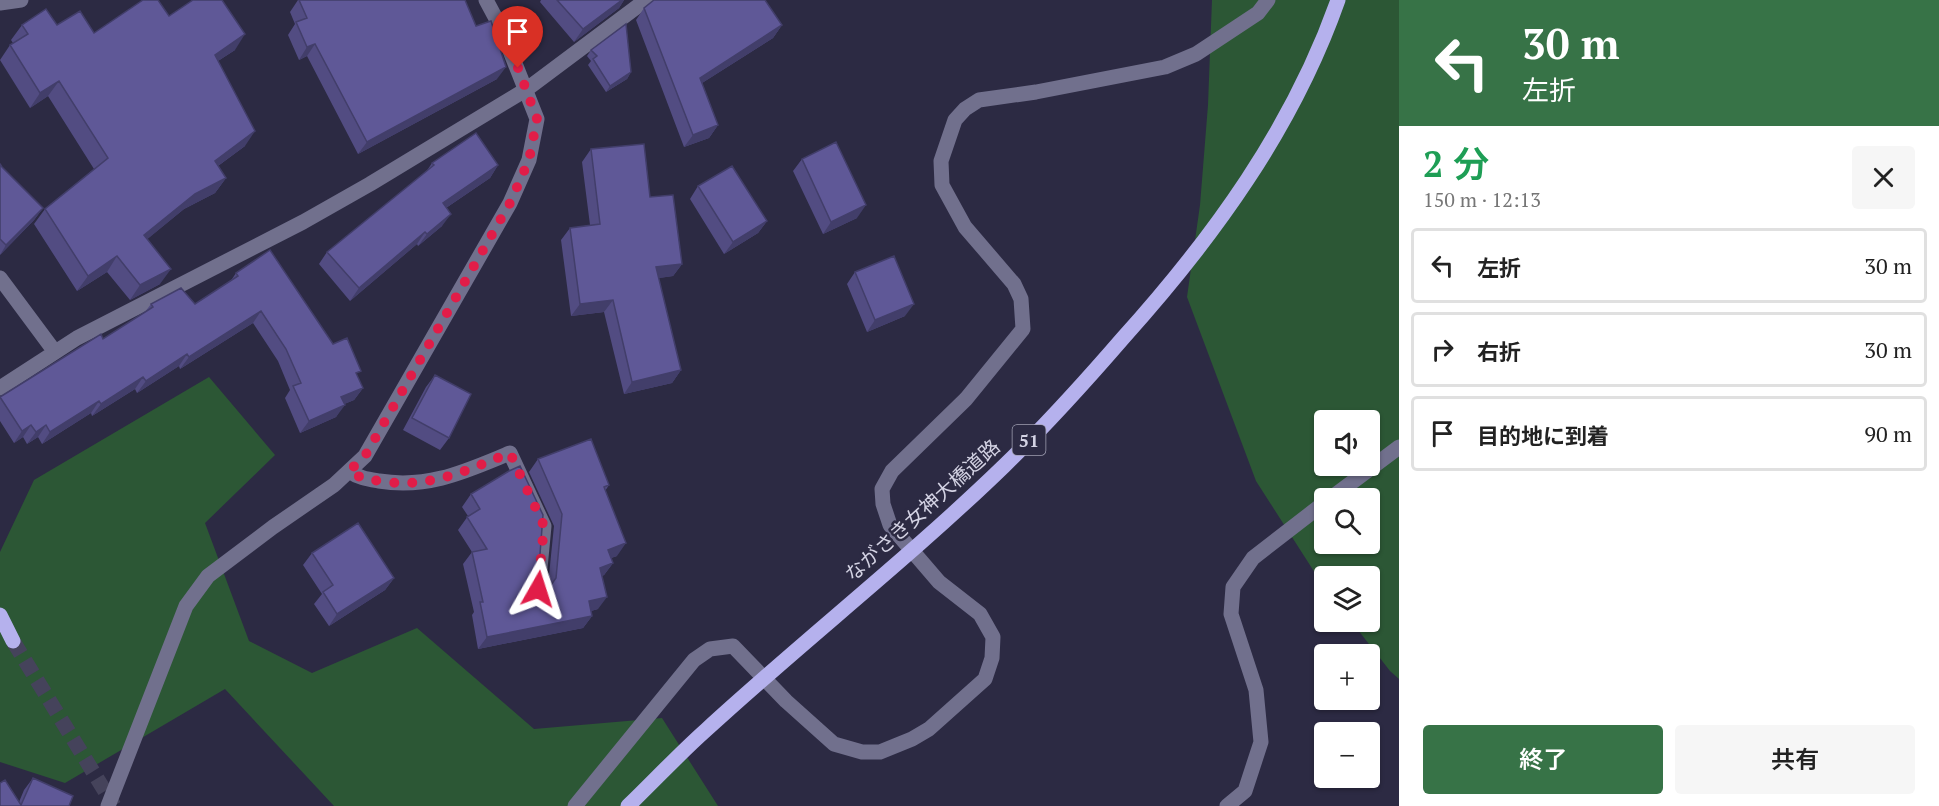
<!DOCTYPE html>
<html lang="ja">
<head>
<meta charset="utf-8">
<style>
  body { margin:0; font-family:"PT Serif","Noto Sans JP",serif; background:#f6f6f6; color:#222; height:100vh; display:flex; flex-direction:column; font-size:22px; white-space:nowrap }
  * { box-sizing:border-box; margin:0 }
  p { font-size:20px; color:#767676 }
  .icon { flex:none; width:33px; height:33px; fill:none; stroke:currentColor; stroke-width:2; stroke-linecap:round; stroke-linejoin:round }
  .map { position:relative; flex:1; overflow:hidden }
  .side { display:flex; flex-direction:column; background:#fff; width:540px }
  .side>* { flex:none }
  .hud { background:#377347; color:#fff; overflow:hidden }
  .buttons { position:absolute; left:1314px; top:410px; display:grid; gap:12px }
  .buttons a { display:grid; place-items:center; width:66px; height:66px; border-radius:6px; background:#fff; box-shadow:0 2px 4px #0004; font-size:30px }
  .pin { position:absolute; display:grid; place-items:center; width:51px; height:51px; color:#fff; margin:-62px -26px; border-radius:50% 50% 50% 0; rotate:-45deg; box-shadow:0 0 6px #0007 }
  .pin .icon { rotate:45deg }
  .me { position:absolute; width:66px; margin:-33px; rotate:6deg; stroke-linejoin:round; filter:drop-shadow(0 0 4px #0008) }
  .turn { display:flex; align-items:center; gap:21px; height:126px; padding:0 24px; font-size:27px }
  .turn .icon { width:78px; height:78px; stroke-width:2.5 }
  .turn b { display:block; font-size:42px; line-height:51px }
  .round { display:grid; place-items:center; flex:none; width:63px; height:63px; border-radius:6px; background:#f6f6f6 }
  .summary { display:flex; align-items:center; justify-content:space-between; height:102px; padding:0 24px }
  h1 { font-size:36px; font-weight:600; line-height:45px; color:#1e9e55 }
  .action { display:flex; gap:12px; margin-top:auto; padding:12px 24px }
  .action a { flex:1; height:69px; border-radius:6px; background:#377347; color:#fff; font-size:24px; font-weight:600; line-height:69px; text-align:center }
  .action a+a { background:#f6f6f6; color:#222 }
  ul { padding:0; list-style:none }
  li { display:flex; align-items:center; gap:18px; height:75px; margin:0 12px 9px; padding:0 12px; border:3px solid #e0e0e0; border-radius:6px }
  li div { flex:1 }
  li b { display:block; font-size:22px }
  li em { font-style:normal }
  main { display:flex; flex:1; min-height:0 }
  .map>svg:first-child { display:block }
  .green { fill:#2c5735; fill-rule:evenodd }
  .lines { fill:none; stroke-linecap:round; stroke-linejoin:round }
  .major-tunnel { stroke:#45435b; stroke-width:15; stroke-dasharray:15 8; stroke-linecap:butt }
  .minor { stroke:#71708d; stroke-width:15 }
  .major { stroke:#b5b1ed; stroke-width:15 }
  .major-bridge { stroke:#b5b1ed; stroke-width:15 }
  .wall { fill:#524c82 }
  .shaded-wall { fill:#423e6a }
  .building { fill:#5f5897; stroke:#423e6a; stroke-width:1.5 }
  .route { stroke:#e11d48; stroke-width:10; stroke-dasharray:0 18 }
  .labels { text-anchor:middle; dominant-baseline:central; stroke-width:5; stroke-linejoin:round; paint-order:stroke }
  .shield { fill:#2c2a43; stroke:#a1a0b3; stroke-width:1.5 }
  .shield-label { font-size:18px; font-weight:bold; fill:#d3d2e3 }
  .street-label { font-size:20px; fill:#d3d2e3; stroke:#2c2a43 }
</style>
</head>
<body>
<main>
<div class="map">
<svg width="1399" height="806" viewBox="0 0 1399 806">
  <rect width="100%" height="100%" fill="#2c2a43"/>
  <path class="green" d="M1212,0h187v679l-9,-8 -39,-50h19v-45h-46v11l-68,-106 -69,-184 13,-92 8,-100zM1324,420h46v45h-46zM1324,498h46v45h-46z
    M209,377l66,78 -70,68 44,118 63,32 105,-45 117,101 128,-11 56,88h-384l-109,-117 -160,94 -65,-21v-210l34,-72z"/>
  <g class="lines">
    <path class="major-tunnel" d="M13,641l101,165"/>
    <path class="minor" d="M0,3l21,-3
      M0,278l55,74
      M0,388l77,-50 226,-116 67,-38 157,-95 119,-89
      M349,471c10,7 18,8 30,10 50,8 87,-10 131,-28l34,73 -6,63
      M1331,498l68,-51
      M108,806l78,-200 22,-30 65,-49 61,-42 31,-29 145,-253 19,-43 8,-41 -36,-91 -15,-28
      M575,806l119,-146 16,-11 23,-3 53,55 48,43 28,8h18l32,-13 17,-10 56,-50 7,-21 1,-21 -13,-23 -41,-32 -49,-57 -7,-21 -1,-15 10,-18 74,-72 57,-70 -2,-30 -7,-15 -49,-57 -23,-42 -1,-24 14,-41 10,-11 14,-9 57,-8 129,-25 31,-13 62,-41 10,-13
      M1227,806l18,-15 16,-49 -5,-52 -25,-76 2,-27 20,-29 71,-55"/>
    <path class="major" d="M0,615l13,26"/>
    <path class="major-bridge" d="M628,806c26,-25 51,-52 78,-76 98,-90 203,-172 298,-264 42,-41 81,-84 119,-128 90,-100 170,-210 215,-338"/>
  </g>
  <path class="wall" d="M298,0h167l32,79 -139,75 -51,-98 -8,4 -11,-25 7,-11 -5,-12z
    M541,0h83l-5,8 -45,34 -34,-40z
    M644,8l138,17 -9,13 -71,45 16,42 -9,13 -25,9 -48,-127z
    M169,16l66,34 -17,11 27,85 -27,20 8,12 -11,15 -31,16 -37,30 13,45 -30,16 -23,-28 -30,19 -43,-67 11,-15 49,-40 -46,-73 -18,12 -30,-48 10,-15 3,-2 -2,-3 11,-15h35l37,8z
    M591,50l40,22 -4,7 -21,13 -18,-27 3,-4 -4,-5z
    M591,149l59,48 32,67 -9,12 -15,2 23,92 -9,13 -48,11 -20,-82 -33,4 -10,-76 9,-12 20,-3 -8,-63z
    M802,159l55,59 -34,16 -30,-63z
    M432,163l66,2 -8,13 -44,30 -4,18 -24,20 -1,-2 -67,57 -31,-37 8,-12 99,-80z
    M0,164l2,3 41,41 -9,12 -34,35z
    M698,186l69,35 -9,12 -34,21 -34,-55z
    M855,272l50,44 -38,16 -20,-48z
    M236,273l97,71 24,32 6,12 -9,12 -10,4 -8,13 -36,16 -15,-35 5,-8 -12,-29 -25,-38 -73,46 -1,-3 -42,27 -2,-4 -43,27 -1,-3 -49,31 -4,-7 -11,7 -4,-7 -9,6 -14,-22v-24l103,-58 42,-27 6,-8h44l35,-22z
    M435,375l14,63 -9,12 -37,-20 23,-43z
    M538,459l71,26 -4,6 12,65 -6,2 2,5 -9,12 -2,1 -4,33 -7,2 1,5 -9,12 -105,21 -6,-34 2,-3 -11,-48 9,-12 -14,-22 10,-14 -6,-9 9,-13 71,91h6l6,-59 -25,-54z
    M312,553l82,25 -9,12 -56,36 -15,-22 8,-10 -19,-29z
    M33,778l36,28h-69l19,-4 5,-12z"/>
  <path class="shaded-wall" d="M622,0h2l-5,8 -45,34 9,-13z
    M782,25l-9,13 -82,52 9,-12z
    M245,34l-10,16 -31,20 11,-15z
    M315,44l-8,12 -8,4 8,-13z
    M506,67l-9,12 -139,75 9,-12z
    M631,72l-4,7 -21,13 4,-6z
    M59,81l-11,15 -18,12 10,-15z
    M718,125l-9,13 -25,9 9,-12z
    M255,131l-10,15 -41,30 11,-15z
    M498,165l-8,13 -56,38 9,-13z
    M226,178l-11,15 -31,16 -51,42 11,-16 51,-41z
    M866,205l-9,13 -34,16 8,-12z
    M43,208l-9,12 -34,35 6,-10z
    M451,214l-9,12 -24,20 9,-12z
    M767,221l-9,12 -34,21 9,-12z
    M425,232l-8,12 -67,57 9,-13z
    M117,256l-10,16 -30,19 11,-15z
    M682,264l-9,12 -26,4 9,-13z
    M171,269l-11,15 -30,16 10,-15z
    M613,300l-9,12 -33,4 9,-12z
    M914,304l-9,12 -38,16 8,-12z
    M261,311l-8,12 -73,46 9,-12z
    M187,354l-8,12 -42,27 9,-12z
    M681,370l-9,13 -48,11 8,-12z
    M143,377l-8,12 -43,27 9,-12z
    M363,388l-9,12 -21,9 8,-12z
    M99,401l-8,12 -49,31 8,-12z
    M345,405l-9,12 -36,16 9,-12z
    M31,425l-8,12 -9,6 8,-12z
    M46,425l-8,12 -11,7 9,-12z
    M626,543l-9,13 -18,6 9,-12z
    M613,563l-9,12 -13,5 9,-12z
    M394,578l-9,12 -56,36 8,-12z
    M607,597l-9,12 -18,5 9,-13z
    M592,616l-9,12 -105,21 9,-12z"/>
  <path class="building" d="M143,0h15l11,16 24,-16h29l23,34 -30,21 40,76 -40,30 11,17 -31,16 -51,41 27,34 -31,16 -23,-29 -29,20 -43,-67 63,-51 -49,-77 -19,12 -30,-48 18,-11 -6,-9 24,-16 11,16 23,-14 14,22z
    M299,0h166l11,26 15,-5 15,46 -139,75 -52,-98 -8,3 -11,-25 11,-4z
    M557,0h65l-39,29z
    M654,0h111l17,25 -82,53 18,47 -25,10 -49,-127z
    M626,24l5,48 -21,14 -17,-27 4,-3 -6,-6z
    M476,133l22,32 -55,38 8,11 -24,20 -2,-2 -66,56 -32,-36 107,-87 -2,-2z
    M836,142l30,63 -35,17 -29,-63z
    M644,144l6,53 23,-2 9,69 -26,3 25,103 -49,12 -19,-82 -33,4 -10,-76 30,-4 -9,-75z
    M0,164l2,3 41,41 -37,37 -6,-6z
    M732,166l35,55 -34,21 -35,-56z
    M270,250l63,94 14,-6 14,33 -5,2 7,15 -22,9 4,8 -36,16 -16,-35 8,-3 -15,-34 -25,-38 -72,46 -2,-3 -41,27 -3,-4 -42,27 -2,-3 -49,31 -4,-7 -10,7 -5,-7 -9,6 -22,-34 101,-63 2,5 50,-32 -2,-3 30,-16 14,16 43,-28 -2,-3z
    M894,256l20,48 -39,16 -20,-48z
    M435,375l36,19 -22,44 -37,-20z
    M591,439l18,46 -5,2 22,56 -18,7 5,13 -13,5 7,29 -18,4 3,15 -105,21 -7,-35h3l-11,-50 15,-3 -20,-32 13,-8 -9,-15 38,-23 11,-5 23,49 -5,65 4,5h9l5,-7 6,-64 -24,-55z
    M358,523l36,55 -57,36 -14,-22 10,-7 -21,-32z
    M33,778l40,18 -4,10h-69v-23l5,-3 16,25z"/>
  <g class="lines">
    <path class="route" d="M518,68l19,51 -8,41 -19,43 -145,253 -16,15c10,7 18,8 30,10 50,8 86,-10 131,-28l34,73 -6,63"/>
  </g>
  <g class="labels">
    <rect class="shield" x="1012.5" y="425" width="33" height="30" rx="4.5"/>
    <g class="shield-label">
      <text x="1029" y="440">51</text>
    </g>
    <g class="street-label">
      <text transform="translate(922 510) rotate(-42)">ながさき女神大橋道路</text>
    </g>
  </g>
</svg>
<div class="buttons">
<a><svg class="icon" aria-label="sound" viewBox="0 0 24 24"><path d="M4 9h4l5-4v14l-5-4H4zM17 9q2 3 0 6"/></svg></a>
<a><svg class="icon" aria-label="search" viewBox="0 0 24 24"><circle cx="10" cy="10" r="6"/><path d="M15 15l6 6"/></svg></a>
<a><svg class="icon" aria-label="layers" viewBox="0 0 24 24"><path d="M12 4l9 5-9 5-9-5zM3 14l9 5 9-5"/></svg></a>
<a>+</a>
<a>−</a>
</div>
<div class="pin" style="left:518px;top:68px;background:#d93025"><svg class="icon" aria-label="arrive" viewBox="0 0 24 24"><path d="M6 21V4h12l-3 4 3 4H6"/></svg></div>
<svg class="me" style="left:538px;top:589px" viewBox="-20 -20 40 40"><path d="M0-17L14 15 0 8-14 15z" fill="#e11d48" stroke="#fff" stroke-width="4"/></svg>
</div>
<section class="side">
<div class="hud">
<div class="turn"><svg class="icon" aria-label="left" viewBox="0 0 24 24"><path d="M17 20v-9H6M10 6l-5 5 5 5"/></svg><div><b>30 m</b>左折</div></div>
</div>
<div class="summary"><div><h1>2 分</h1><p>150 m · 12:13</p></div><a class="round"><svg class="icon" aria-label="close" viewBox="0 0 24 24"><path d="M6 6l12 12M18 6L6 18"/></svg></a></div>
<ul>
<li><svg class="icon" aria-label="left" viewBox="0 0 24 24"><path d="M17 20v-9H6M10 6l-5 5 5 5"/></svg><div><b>左折</b></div><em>30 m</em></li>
<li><svg class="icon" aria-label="right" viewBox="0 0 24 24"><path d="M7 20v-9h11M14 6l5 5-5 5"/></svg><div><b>右折</b></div><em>30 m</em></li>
<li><svg class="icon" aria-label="arrive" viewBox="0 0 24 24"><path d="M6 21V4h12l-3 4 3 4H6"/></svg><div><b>目的地に到着</b></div><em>90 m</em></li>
</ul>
<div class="action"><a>終了</a><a>共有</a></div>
</section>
</main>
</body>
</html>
